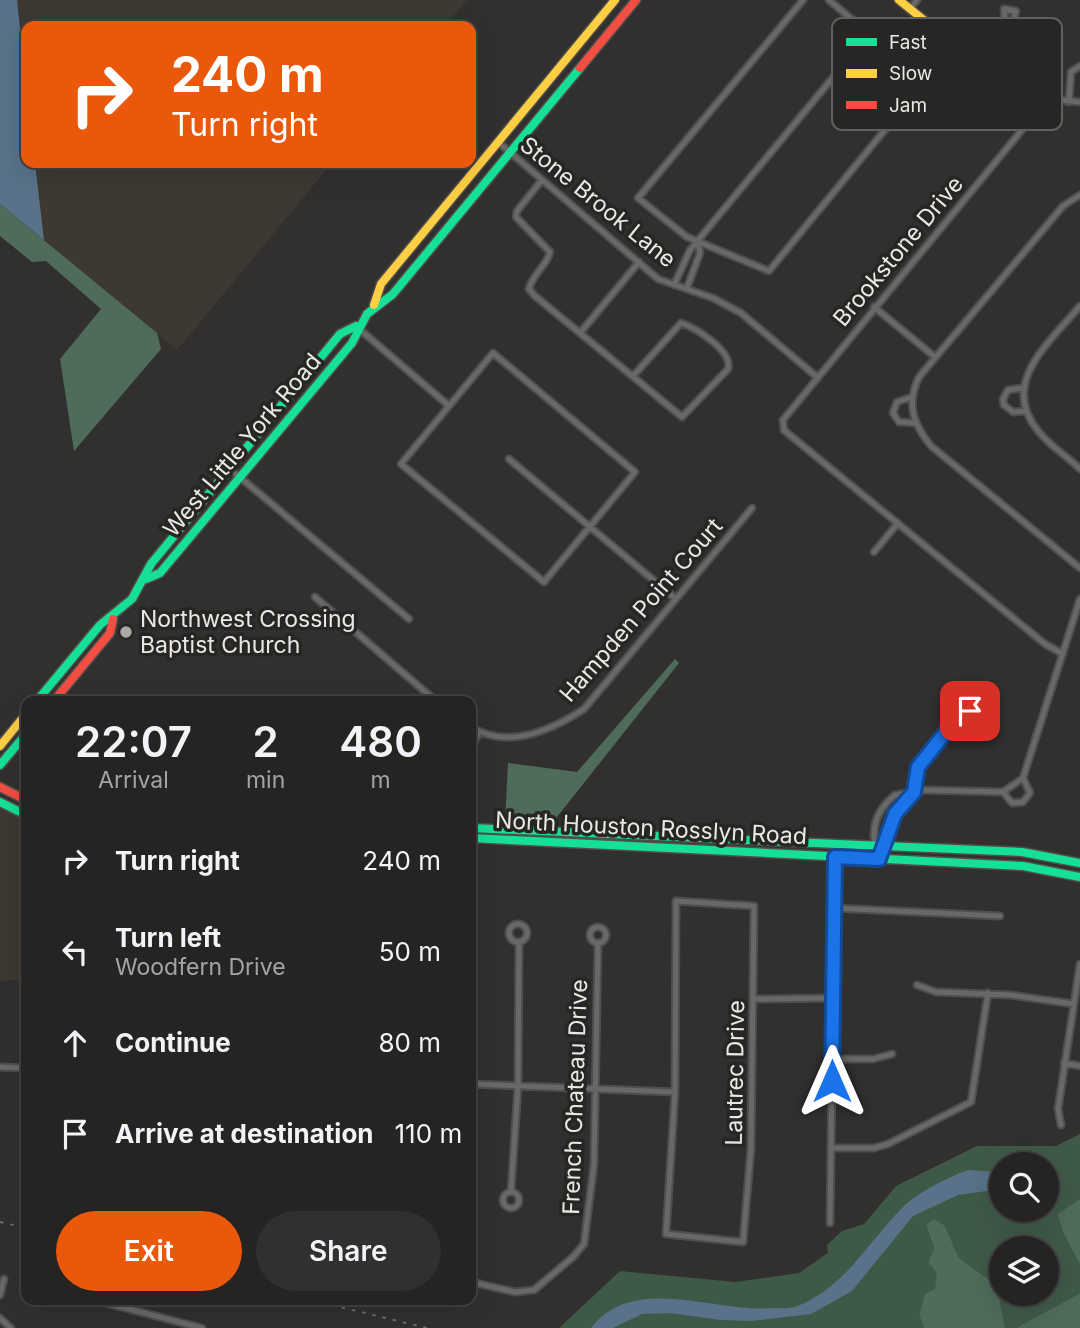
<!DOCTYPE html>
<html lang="en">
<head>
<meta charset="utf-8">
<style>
  body { margin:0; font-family:Inter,sans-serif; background:#313030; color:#f1f3f6; height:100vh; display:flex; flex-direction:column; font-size:26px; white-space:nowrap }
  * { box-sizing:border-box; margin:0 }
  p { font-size:23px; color:#a3a4a6 }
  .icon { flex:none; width:38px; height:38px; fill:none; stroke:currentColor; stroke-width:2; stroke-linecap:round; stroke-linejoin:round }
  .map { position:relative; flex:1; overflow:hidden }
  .side { position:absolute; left:21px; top:696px; width:455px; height:609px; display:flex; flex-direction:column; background:#252423; border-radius:14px; box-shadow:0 7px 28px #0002,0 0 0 2px #424141 }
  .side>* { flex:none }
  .top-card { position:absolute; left:21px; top:21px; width:455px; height:147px; border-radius:14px; box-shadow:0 7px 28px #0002,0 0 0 2px #424141; background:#ea580c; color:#fff; overflow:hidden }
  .buttons { position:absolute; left:989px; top:1152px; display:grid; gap:14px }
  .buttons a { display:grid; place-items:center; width:70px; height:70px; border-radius:50%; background:#252423; box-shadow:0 7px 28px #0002,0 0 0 2px #424141; font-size:35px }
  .pin { position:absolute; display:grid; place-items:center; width:60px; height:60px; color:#fff; margin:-30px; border-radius:14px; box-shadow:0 4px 10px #0006 }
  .me { position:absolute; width:77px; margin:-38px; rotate:0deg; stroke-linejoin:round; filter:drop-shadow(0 0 5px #0008) }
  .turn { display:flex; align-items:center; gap:24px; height:147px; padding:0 35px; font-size:32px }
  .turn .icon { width:91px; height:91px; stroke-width:2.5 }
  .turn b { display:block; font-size:49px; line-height:60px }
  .eta { display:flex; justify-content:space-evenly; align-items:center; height:119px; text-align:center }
  .eta b { font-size:42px; font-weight:600; line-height:49px }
  .primary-button { display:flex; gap:14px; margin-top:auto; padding:14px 35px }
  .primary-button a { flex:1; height:80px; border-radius:42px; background:#ea580c; color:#fff; font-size:28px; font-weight:600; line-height:80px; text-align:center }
  .primary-button a+a { background:#313030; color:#f1f3f6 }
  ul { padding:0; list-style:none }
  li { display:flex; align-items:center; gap:21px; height:91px; padding:0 35px }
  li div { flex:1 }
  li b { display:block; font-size:26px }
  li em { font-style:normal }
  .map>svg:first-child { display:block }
  .built { fill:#3e3832 }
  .green { fill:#3f5947; fill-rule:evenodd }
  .forest { fill:#4f6b59 }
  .water { fill:#597289 }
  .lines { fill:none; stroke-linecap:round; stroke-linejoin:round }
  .street-casing { stroke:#4f4e4d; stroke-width:9 }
  .fast-casing { stroke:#4f4e4d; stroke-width:11 }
  .slow-casing { stroke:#4f4e4d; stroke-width:11 }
  .jam-casing { stroke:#4f4e4d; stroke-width:11 }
  .street { stroke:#686867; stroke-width:5 }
  .fast { stroke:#16e098; stroke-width:8 }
  .slow { stroke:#ffcf43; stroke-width:8 }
  .jam { stroke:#f24e42; stroke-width:8 }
  .rail { stroke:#6d6c6b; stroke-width:2; stroke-dasharray:3.5 7; stroke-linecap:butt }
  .route-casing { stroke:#114b97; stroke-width:18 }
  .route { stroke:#1a73e8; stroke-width:12 }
  .poi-dot { fill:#a9a8a6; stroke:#282624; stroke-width:2.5 }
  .labels { text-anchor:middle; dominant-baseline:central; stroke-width:7; stroke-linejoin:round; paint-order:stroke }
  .street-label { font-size:23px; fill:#e9e8e6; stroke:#282624 }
  .poi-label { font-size:23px; fill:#e9e8e6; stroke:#282624; text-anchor:start }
  .key { fill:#282624; stroke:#62605e; stroke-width:2 }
  .key-label { font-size:19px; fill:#e9e8e6 }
</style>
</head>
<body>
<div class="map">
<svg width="1080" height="1328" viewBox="0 0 1080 1328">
  <rect width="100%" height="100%" fill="#31302f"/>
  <path class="built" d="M17,0h450l-22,26h-419v59z
    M35,163h297l-155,187 -133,-110z
    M0,808l26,12v160l-26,1z"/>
  <path class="green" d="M1080,1134v65l-23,15 6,19 17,32v28l-64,35h-11l-8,-43 -38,-27 -14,-32 -19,-1 8,23 -6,14 10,11 -3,16 -10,4 -6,22 5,13h-365l61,-57 115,11 64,-9 29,-20 -1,-8 15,-14 22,-7 32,-38 81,-40h79zM1001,1164h45v45h-45zM1001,1248h45v45h-45z"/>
  <path class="forest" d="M0,204l157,129 4,16 -87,102 -14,-92 41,-50 -55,-48 -14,1 -32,-26z
    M675,659l4,4 -126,159 -48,-1 3,-58 69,9z
    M1080,1199v66l-17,-32 -6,-19z
    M934,1219l11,7 14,32 38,27 8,43h-81l-5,-13 6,-22 10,-4 2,-16 -9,-11 6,-14 -8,-23z
    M1080,1293v35h-64z"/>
  <path class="water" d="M0,0h17l9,85v78h9l9,77 -44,-36z
    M968,1170l33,2v17l-43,6 -45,21 -61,75 -41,23 -59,7 -32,-1 -49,-7 -29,1 -29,14h-22c43,-56 126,-14 183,-20 7,0 14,1 21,-1 50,-19 73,-65 108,-100 15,-15 46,-30 65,-37z"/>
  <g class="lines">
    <g class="street-casing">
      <path id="street" d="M803,0l-165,198 49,39 82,34 156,-190 -96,-81
        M910,9l7,-9
        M974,61l31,-40 -1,-12 12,2 -3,11 -8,-1
        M1069,102l2,-30 9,-6
        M498,142l160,137 55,19 28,15 76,64
        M541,181l-24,30 -1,6 34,35c-3,14 -18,22 -21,37l6,7 147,121 46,-48c5,-18 -32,-41 -47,-46l-48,53
        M1080,195l-17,11 -144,171c-13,27 -6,47 12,69l149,122
        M674,285l16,-35 179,-216
        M687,288l13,-35 -2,-10
        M1080,306c-31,37 -82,78 -41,126 11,14 28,24 41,37
        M874,307l61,50
        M357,327l91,78
        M580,333l59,-71
        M493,353l142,119 -91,110 -143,-118z
        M1022,388l-14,2 -5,9 1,6 9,7 13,-1
        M912,397l-15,5 -4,11 6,9 16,1
        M509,459l167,140
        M229,468l180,151
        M874,552l24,-29
        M315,597l122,105
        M1063,654l-18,-10 -254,-208 -7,-6 -1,-10 243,-295 12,-27 42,4
        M955 711a8 8 0 1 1 16 0a8 8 0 1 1-16 0Z
        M471,727c37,23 81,3 113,-18l168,-201
        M471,749l8,-17
        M913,791c4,-32 24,-50 45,-74
        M1003,792l9,11 11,-1 7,-9 -7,-15
        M879,858c-10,-25 -5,-46 16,-63l31,-5 77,2 20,-14 57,-179
        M880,859l15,-45 18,-23
        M676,901l78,5 -3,242 -8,94 -77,-8 9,-142z
        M834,908l166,8
        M509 933a9 9 0 1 1 18 0a9 9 0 1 1-18 0Z
        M590 935a8 8 0 1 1 16 0a8 8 0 1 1-16 0Z
        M917,985l19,7 75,3 63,9
        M754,999l78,-1
        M833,1059h40l19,-5
        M1064,1063l16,3
        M0,1067l26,1
        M471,1084l204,8
        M1061,1125l-3,-16 22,-145
        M832,1148h42l14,-4 83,-42 17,-109
        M511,1191l7,-105 1,-144
        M503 1200a8 8 0 1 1 16 0a8 8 0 1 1-16 0Z
        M830,1223l5,-366
        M471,1282l44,10 19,-2 39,-33 11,-13 10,-80 4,-221
        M0,1295l4,-16
        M94,1300l108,28
        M0,1318l11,10"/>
    </g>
    <g class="fast-casing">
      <path id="fast" d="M146,579l14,-6 192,-230 15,-29 26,-20 187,-226
        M36,702l64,-77 32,-26 19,-35 189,-230 16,-8
        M0,765l26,-31
        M0,802l26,13
        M471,828l551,24 58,11
        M471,838l552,28 57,11"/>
    </g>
    <g class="slow-casing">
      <path id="slow" d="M899,0l104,84 35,14
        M374,305l7,-21 234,-284
        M0,746l26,-32"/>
    </g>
    <g class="jam-casing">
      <path id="jam" d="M580,68l56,-68
        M53,702l57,-69 3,-14
        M0,787l26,13"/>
    </g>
    <use href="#street" class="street"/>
    <use href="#fast" class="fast"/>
    <use href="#slow" class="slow"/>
    <use href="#jam" class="jam"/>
    <path class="rail" d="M0,1222l26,6
      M311,1300l116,28"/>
  </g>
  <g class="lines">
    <g class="route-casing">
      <path id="route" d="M832,1081l3,-224 44,2 16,-45 19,-22 4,-25 40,-50 7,1 5,-7"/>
    </g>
    <use href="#route" class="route"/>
  </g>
  <circle class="poi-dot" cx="126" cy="632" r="7"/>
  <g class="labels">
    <g class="street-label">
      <text transform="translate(598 202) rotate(39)">Stone Brook Lane</text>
      <text transform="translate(898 251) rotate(-50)">Brookstone Drive</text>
      <text transform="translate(242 445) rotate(-50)">West Little York Road</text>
      <text transform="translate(641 610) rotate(-49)">Hampden Point Court</text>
      <text transform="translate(651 828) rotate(3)">North Houston Rosslyn Road</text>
      <text transform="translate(735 1073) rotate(-89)">Lautrec Drive</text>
      <text transform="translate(575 1097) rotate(-88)">French Chateau Drive</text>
    </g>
    <g class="poi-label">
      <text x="140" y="619">Northwest Crossing<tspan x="140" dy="26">Baptist Church</tspan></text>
    </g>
  </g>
  <rect x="832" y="18" width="230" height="112" rx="10" class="key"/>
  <rect x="846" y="38" width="31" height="8" fill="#16e098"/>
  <rect x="846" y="69" width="31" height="9" fill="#ffcf43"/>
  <rect x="846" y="101" width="31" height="8" fill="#f24e42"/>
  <g class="key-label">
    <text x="889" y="49">Fast</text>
    <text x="889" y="80">Slow</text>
    <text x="889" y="112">Jam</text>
  </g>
</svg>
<div class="buttons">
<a><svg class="icon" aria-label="search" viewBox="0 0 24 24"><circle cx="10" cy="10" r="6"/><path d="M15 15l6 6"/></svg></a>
<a><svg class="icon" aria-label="layers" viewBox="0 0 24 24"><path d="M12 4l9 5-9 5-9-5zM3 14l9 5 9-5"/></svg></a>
</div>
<div class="pin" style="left:970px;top:711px;background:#d93025"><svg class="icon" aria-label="arrive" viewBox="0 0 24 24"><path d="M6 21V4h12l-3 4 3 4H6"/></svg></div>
<svg class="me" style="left:832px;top:1081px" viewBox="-20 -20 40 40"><path d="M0-17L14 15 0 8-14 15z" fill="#1a73e8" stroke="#fff" stroke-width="4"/></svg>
<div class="top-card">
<div class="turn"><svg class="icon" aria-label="right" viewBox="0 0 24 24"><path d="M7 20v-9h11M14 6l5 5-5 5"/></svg><div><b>240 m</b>Turn right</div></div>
</div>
<section class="side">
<div class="eta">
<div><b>22:07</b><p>Arrival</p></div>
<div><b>2</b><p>min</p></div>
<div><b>480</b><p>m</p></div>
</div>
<ul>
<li><svg class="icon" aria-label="right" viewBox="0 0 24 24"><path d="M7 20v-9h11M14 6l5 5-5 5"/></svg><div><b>Turn right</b></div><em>240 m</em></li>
<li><svg class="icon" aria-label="left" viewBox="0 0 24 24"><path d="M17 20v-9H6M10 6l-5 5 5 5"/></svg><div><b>Turn left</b><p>Woodfern Drive</p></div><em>50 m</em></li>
<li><svg class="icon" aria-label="ahead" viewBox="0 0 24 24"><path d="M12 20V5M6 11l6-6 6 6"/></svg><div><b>Continue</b></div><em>80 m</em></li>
<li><svg class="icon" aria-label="arrive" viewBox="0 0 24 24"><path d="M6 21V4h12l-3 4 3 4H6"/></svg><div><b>Arrive at destination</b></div><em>110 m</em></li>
</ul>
<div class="primary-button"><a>Exit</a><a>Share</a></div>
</section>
</div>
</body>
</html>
